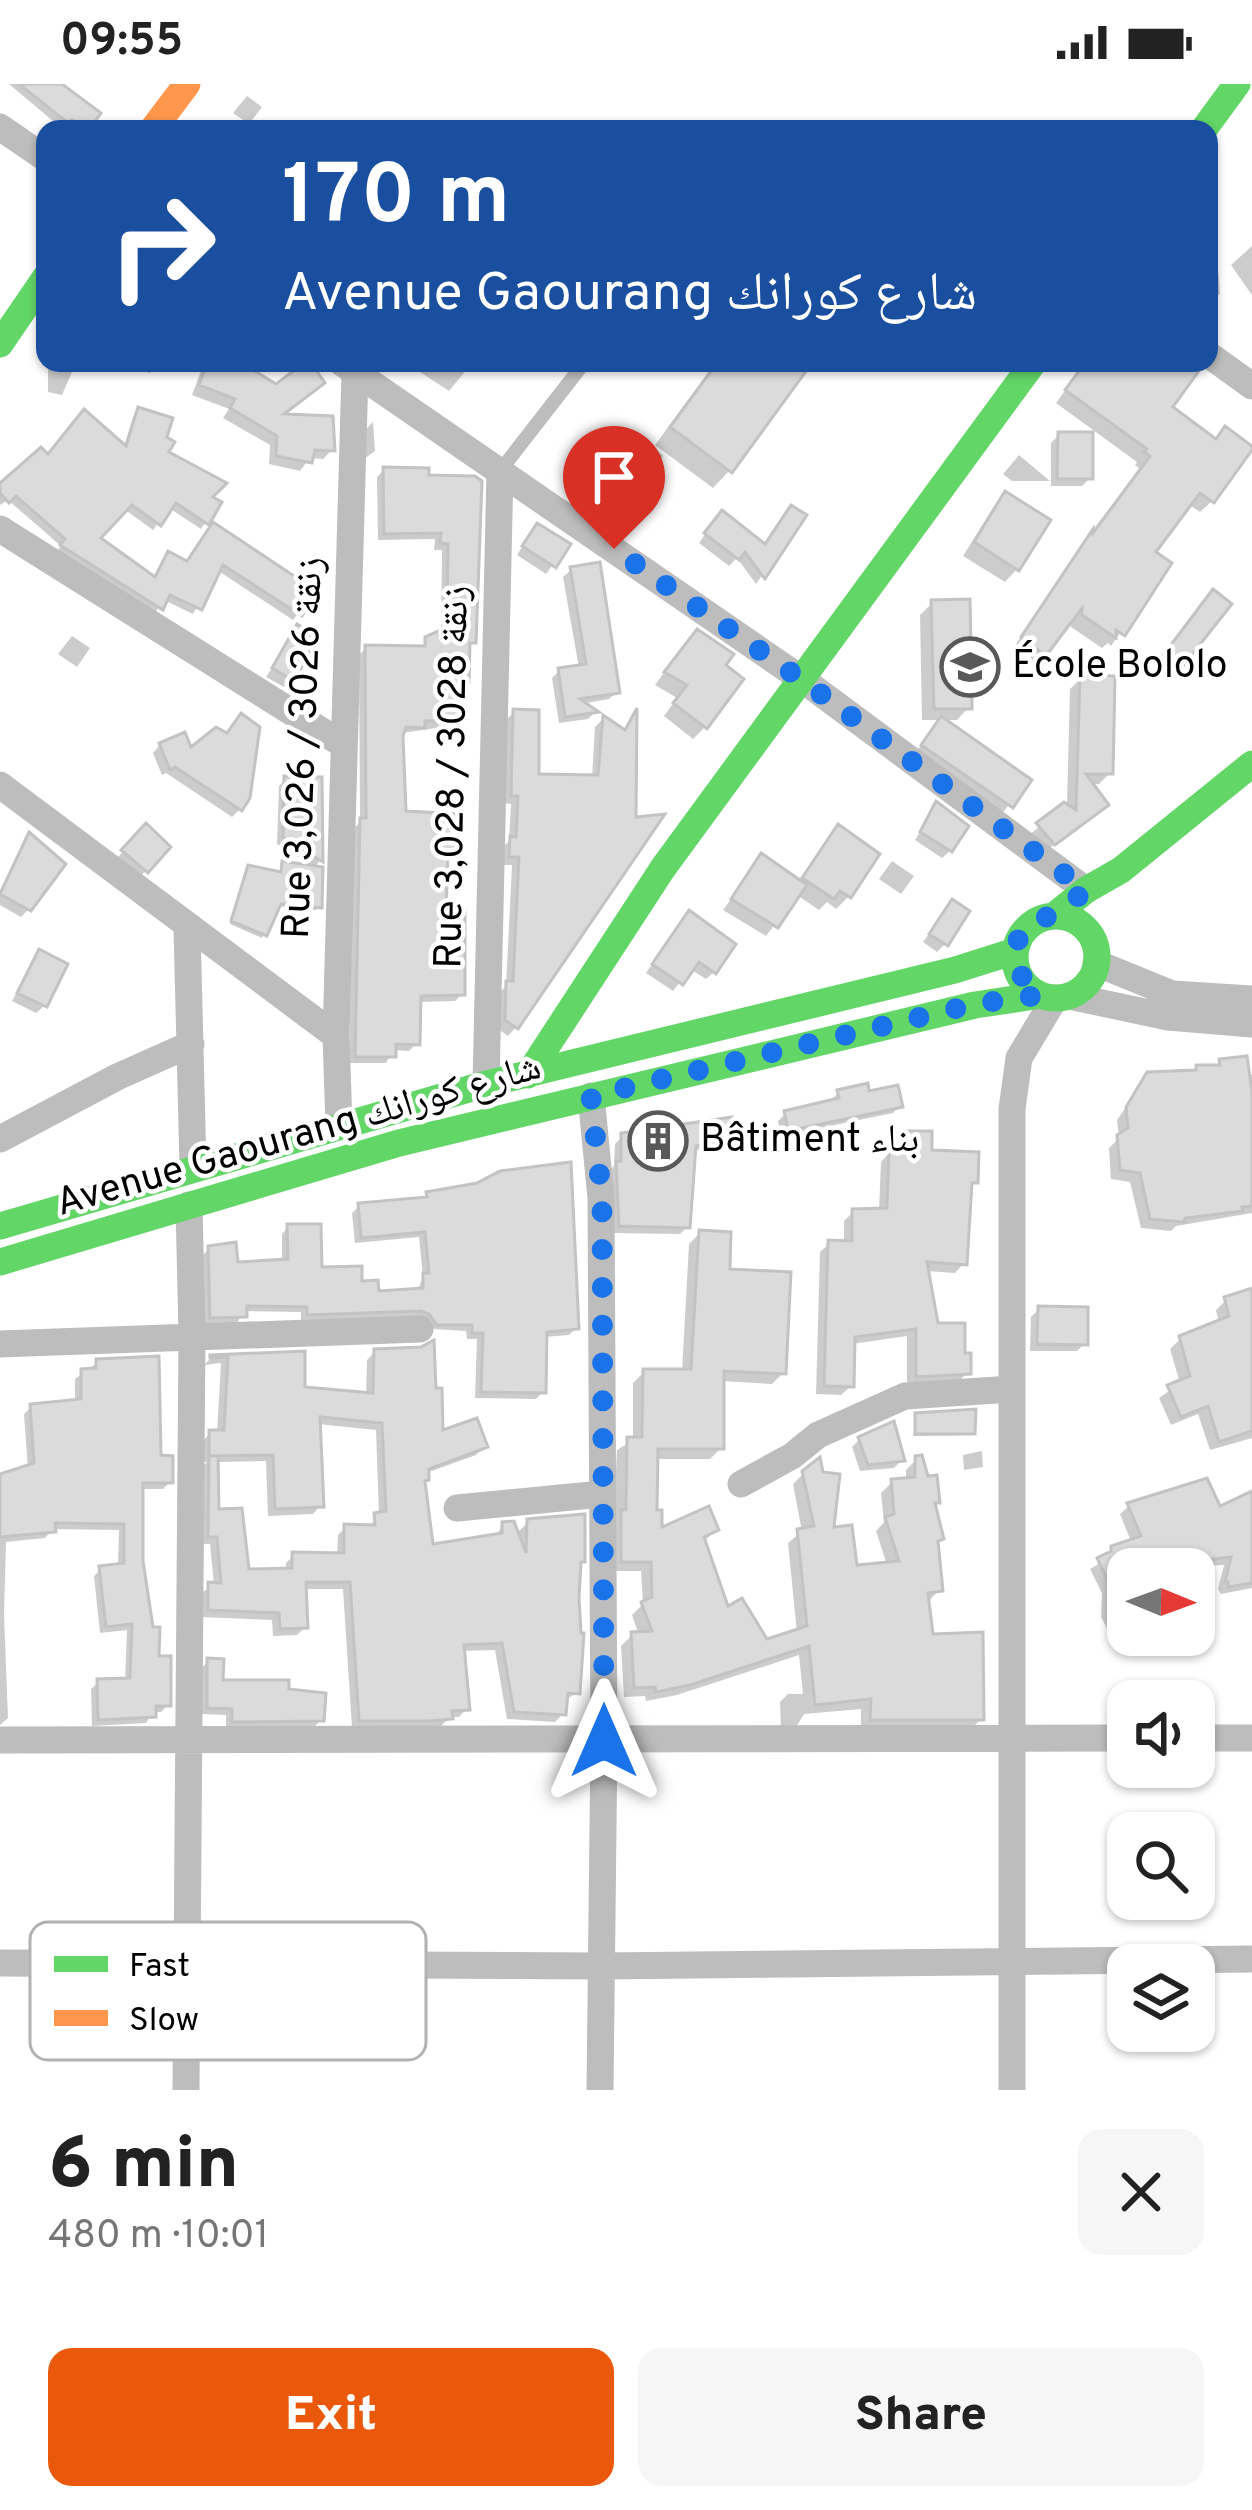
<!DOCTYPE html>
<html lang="en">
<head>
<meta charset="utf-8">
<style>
  body { margin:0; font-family:Overpass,"Noto Naskh Arabic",sans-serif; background:#f6f6f6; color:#222; height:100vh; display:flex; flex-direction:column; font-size:45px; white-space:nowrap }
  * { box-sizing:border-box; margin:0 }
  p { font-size:39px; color:#767676 }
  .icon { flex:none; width:66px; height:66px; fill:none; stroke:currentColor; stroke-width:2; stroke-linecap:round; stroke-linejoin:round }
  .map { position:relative; height:2006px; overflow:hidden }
  .panel { display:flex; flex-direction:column; background:#fff; flex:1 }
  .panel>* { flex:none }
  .top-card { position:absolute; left:36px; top:36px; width:1182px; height:252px; border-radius:24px; box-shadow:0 3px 9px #0004; background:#1a4fa0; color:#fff; overflow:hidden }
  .needle { width:78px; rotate:91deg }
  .tools { position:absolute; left:1107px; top:1464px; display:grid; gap:24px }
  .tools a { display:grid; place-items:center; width:108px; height:108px; border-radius:24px; background:#fff; box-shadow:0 3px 9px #0004; font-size:60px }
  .pin { position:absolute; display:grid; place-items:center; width:102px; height:102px; color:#fff; margin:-123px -51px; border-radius:50% 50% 50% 0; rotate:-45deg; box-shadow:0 0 12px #0007 }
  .pin .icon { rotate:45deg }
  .me { position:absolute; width:132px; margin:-66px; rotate:0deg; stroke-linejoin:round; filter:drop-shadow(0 0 9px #0008) }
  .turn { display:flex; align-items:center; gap:42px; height:252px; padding:0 48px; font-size:54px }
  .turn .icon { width:156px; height:156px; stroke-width:2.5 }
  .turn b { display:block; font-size:84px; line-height:102px }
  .round { display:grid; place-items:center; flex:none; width:126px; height:126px; border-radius:24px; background:#f6f6f6 }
  .headline { display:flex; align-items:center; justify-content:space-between; height:204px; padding:0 48px }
  h1 { font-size:72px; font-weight:800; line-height:90px }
  .button { display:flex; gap:24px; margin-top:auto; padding:24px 48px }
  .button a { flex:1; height:138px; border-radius:24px; background:#ea580c; color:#fff; font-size:48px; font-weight:800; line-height:138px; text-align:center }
  .button a+a { background:#f6f6f6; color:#222 }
  .status { display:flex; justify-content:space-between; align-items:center; height:84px; padding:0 60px; background:#fff; direction:ltr }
  .status svg { height:33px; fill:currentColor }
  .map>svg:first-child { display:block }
  .shadow { fill:#0003; fill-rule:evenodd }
  .building { fill:#dbdbdb; stroke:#c3c3c3; stroke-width:3 }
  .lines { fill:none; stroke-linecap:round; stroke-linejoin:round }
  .lane { stroke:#bdbdbd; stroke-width:14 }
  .street { stroke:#bdbdbd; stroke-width:27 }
  .fast { stroke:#63d668; stroke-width:27 }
  .slow { stroke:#ff974d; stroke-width:27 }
  .route { stroke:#1a73e8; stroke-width:21; stroke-dasharray:0 37.8 }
  .labels { text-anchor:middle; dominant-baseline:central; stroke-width:9; stroke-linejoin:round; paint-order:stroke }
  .poi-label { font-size:39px; fill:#000; stroke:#fff; text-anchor:start }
  .street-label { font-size:39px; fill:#000; stroke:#fff }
  .key { fill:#fff; stroke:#b2b2b2; stroke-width:3 }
  .key-label { font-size:33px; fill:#000 }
</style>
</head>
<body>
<div class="status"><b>09:55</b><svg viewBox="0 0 49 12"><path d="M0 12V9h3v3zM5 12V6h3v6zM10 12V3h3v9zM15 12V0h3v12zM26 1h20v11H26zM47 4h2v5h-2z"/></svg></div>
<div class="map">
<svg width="1252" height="2006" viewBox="0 0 1252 2006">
  <rect width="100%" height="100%" fill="#fff"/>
  <path class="shadow" d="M9,0h50l38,29 -12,16 -22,-5 -3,3z
    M247,12l15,11 -13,17 -16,-11z
    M1252,162v49l-21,-30z
    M1217,173l3,37 -11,8v-44z
    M48,279h28l-14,32 -14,-3z
    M133,279h43l-27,10z
    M204,279h38l37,54 53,33 -9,9 -13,-1 -10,13 -31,-7 1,-19 -47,-27 6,-9 -37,-14z
    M425,279h47l-23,28 -29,-19z
    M715,279h94l-80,108 -16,17 -58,-43z
    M1085,279h95l-11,45 43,93 -12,11 -12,-8 -36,48 16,12 -57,82 -3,-3 -6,5 -31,-21 1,-10 -25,33 -13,12h-5l-17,-12 70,-106 58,-75 -5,-4 2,-3 -81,-59z
    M139,326l25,28 1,15 53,50 -17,26 -32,-21 -16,22 -29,-21 -27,29 56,41 16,-24 17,9 22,-32 105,61 -20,27 -76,-50 -24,44 -29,-14 -10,14 -98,-62 5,-6 -53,-46 -8,5v-18l47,-29 77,-11 9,-30z
    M373,338l2,29 -11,8 1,-29z
    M1059,351l31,43 -8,8h-31v-43z
    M625,362l32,11 -31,37 -24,-19z
    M1019,371l31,26h-38l-9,-7z
    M384,386l42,8 48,1 -1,162 -6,7 -1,32 -7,8 -3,31 -7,7 -47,7 1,81 50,37 -8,8 -2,55 19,80 -7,7 -38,1v41l-8,8 -16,-1 -7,13h-37l5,-235 6,-6 -1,-167 7,-7 52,1 23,-16 1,-83h-8l1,-11 -57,1 -1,-63z
    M1006,411l11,74 -12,13 -42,-26 30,-48z
    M803,432l-47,68 -19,-26 -8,8 -30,-23 15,-22 50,25z
    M530,450l37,11 -21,29 -29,-19z
    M571,486l46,122 -8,7 -28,5 13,9 -6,6 -29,4 -7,-45 7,-7 20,-3 -16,-91z
    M1207,515l-34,75 -6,6 -13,-10z
    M932,519l37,104 -12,13h-35l-2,-105z
    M298,544l-7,51 -7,8 -18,-10z
    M72,552l18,12 -13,19 -19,-13z
    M685,560l37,22 -17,61 -12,12 -29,-23 13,-18 -22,-13z
    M1081,594l29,95 -11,11h-10l5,31 -51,38 -15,-17 39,-32 3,-115z
    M514,628l22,65 56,1 3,-51 8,-8 20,13 11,-17 -118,312 -8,9 -10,-7 1,-36 7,-7 6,-121h-10v-17l7,-7 2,-37 -8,-1 2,-82z
    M941,636l87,60 -30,39 -87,-61z
    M160,661l30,6 57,46 -8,13 -7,7 -66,-44 -4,2 -9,-22z
    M286,695l33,1 1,81 -6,6 -37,-23 2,-58z
    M937,721l13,46 -8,7 -27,-18z
    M146,743l21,20 -29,32 -22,-20z
    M838,744l11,68 -13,13 -9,-7 -8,8 -22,-15 -31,41 -43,-26 39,-53 36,25z
    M30,752l-1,73 -8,8 -21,-12v-15z
    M892,777l22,15 -13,18 -22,-15z
    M283,780l36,43 -3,3 -39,-4 -15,32 -32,-14 16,-52 34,3z
    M952,819l-7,41 -8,8 -14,-10z
    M681,838l33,50 -8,7 -16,-10 -17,22 -27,-18z
    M39,869l5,53 -8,7 -24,-12z
    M1221,977l31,14v138l-76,13 -5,5 -30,-3 -11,-46 -19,-3 -2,-31 10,-10 -2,-18 31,-45 44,-2 5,-5h17z
    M838,1009l29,1 33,12 -7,7 -112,23 -3,-15 7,-7 46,-14z
    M907,1050l22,19 46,29 -7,7 -4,74 -9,10 -29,-2 9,55 33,46 -10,10 -51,3v-49l-55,8 -1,42 -10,9 -25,-1 4,-142 10,-9 14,1v-23l9,-9 26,-1 2,-49 9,-10 8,1v-10z
    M623,1052l107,1 -7,7 -31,7 -5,76 -7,7 -67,-1 -4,-62 5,-5 1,-22z
    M428,1111l148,133 -7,7 -25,2 -1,55 -7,7 -61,-1 2,-59h-10l-1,-8 -165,-10v-9l-57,-1 -7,12 -33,1 -2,-68 7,-7 27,16 46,-3v-28l6,-7 31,43 40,14 17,10 41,-2 6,-15 -4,-40 -64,6 -3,-30 7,-7 63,-6z
    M700,1149l83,140 -11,11 -51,-3v67l-11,11h-56v54l5,19 57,-2 -11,10 22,71 38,32 32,-10 -9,-90 14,-12 -9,-47 11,-11 26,57 24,38 33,-3 -11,-34 8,-9 -3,-29 11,-11 14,-1v-11l11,-11 20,42 -5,5 7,84 -10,11 2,36 50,82 -11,11h-109v-21l-57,5 -8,13h-15l-1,-25 8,-8h15l-4,-39 -122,40 -31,6 -1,-5 -21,1 -3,-51 11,-11h7l-7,-20 11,-11 -2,-33h-30l6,-121 16,-10v-57l11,-11h38l7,-128z
    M1252,1207v147l-42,12 -12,-36 -27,11 -12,-27 21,-15 -10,-34 10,-10 39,-16 -3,-13 10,-10z
    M1039,1225l46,34 -8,8h-47l1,-34z
    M375,1268l65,82 44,13 -8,8 -50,18 -4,11 8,63 65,-10 8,-12 13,9 12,-12 50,43 -1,128 -13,7 -1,14 -8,8 -48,-3 -12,-69 -33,1 4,58 -7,8h-9l-9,9 -89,2 -9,-139h-40l2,38 -8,8 -24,1 -1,-16 -71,-3v-24l13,-8 -4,-41h-8v-77l5,-5h-5l1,-21 7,-8h7l4,-70 -17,2 7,-7 91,-4v35l64,7 1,-36zM318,1340l58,6 3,85 -11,13 -22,-1 -8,8 -1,21 -43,-1 -8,8v8l-40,1 -29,-60 -2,-50 51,-1 2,55 45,-2 7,-8z
    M98,1278l72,120 -7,7h-23v72l15,98 13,46 -7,7h-8l-7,11 -54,3 -1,-37 8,-7h26l2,-52 -27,3 -6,-57 7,-7 17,-2 1,-37 -66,-1 -8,9 -39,4 -2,72 4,104 -8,7v-247l28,-10 -4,-54 7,-7 44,-5v-23z
    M917,1332l55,16 -3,3 -56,1z
    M860,1355l42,21 -8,8 -34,3 -8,-24z
    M982,1367l1,16 -19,3 -1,-15z
    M1252,1410v94l-31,6 -3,-5 6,-24 -96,4v66h31l-40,16 -18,-34 1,-24 -12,-24 42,-25 -12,-30 9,-8 89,4z
    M209,1577l11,22 66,9 35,28 -7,7 -88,1v-13l-25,-1v-46z"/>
  <path class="building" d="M19,0h43l39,29 -10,14 -20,-7 -3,3z
    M207,279h35l34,21 28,-21h7l14,20 -41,31 49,2 2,35 -20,-1 -3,13 -36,-7 1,-20 -47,-28 5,-9 -36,-14z
    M717,279h95l-80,110 -62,-46z
    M1085,279h100l13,9 -25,35 43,32 9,-13 27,20v4l-38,53 -14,-10 -44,59 16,11 -47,73 -9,-6v8l-34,-23v-7l-33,44h-8l-20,-15 72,-108v4l57,-77 -6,-4 3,-3 -82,-59z
    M138,323l35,11 -6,19 8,5 -6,10 58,31 -14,14 9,5 -13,23 -33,-22 -15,23 -29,-21 -31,33 54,39 13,-26 19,10 26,-39 105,70 -16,24 -79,-51 -21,45 -32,-15 -7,15 -103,-65 5,-6 -49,-43 -7,7 -9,-10v-10l41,-36 7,7 36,-45 42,37z
    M1058,348h35v47h-36z
    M633,350l28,22 -25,32 -28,-22z
    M383,383l46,1v7l46,1 7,5 -6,162h-6l-1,39 -9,-1 -1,39 -34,1v7l-19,-1 -3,9 3,75 52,3 -2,38h-8l-2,59h19v84l-44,1 -1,49 -24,-1v13h-41l5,-239h6l-1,-173 60,1v-9l22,-10 1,-83 -8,-1 1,-10 -57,1z
    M1005,407l46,29 -32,51 -45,-29z
    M791,421l16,10 -42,64 -20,-27 -6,8 -35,-27 18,-23 43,34z
    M537,439l34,21 -15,24 -34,-22z
    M600,478l20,131 -40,6 19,13 -34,5 -7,-49 28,-4 -16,-97z
    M1213,505l19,15 -57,72 -17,-14z
    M970,515l1,50 -12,20 13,8v32h-38l-3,-109z
    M297,540l22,13 -25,44 -22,-13z
    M697,545l37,25 -8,11 18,14 -37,50 -34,-26 14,-18 -23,-13z
    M1080,591l35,1 -2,98h-27l23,31 -54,40 -19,-22 28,-21 12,8z
    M637,624l-1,109 29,-3 -147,215 -13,-9 1,-39h7l6,-124h-10l1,-21 6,1 2,-41h-7l2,-87 26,1v64l59,1 5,-60 22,15z
    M241,629l19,14 -10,71 -8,13 -67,-44 -5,3 -11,-27 26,-11 6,15 25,-20 11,6z
    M941,632l91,64 -19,28 -92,-63z
    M284,692l38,1 1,85 -40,-25z
    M936,717l33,25 -17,26 -32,-20z
    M146,739l25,24 -23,26 -27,-23z
    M838,740l42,30 -29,44 -11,-7 -6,8 -32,-21z
    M29,748l37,32 -35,47 -31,-17z
    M761,769l46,32 -29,43 -47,-29z
    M282,777l41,6 -1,41 -41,-4 -14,32 -36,-15 17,-56 33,7z
    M952,815l18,12 -22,35 -19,-12z
    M689,826l47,34 -20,30 -17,-12 -16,23 -31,-21z
    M39,865l29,15 -21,43 -30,-14z
    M1247,972l5,36v114l-10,1 1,4 -58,7 -1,4 -34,-3 -10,-46 -20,-3 -3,-35 11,-7 -2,-21 21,-35 49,-2v-5h24l-1,-6z
    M868,999l1,8 29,-6 5,22 -115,24 -4,-20 55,-13 -2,-8z
    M732,1033l2,21 -38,8 -6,82 -71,-2 -3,-65h5v-28z
    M906,1047h26v19l47,2 -1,31h-6l-5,82 -40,-3 11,61h27v30h6v21l-55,3v-48l-61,8 -1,50 -30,-1 4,-146 24,1v-32l35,-1 2,-59 17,1z
    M571,1078l8,167 -32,3 -1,61 -65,-1 2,-59h-11v-8h-35l-8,-11 -8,-3 -114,4v-8l-60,-1v11l-37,1 -2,-72 28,-4 2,20 50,-3 -1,-35h34l1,43 40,-1v15l16,-1 1,11 44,-3v-15h6l-4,-41 -64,6 -3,-35 69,-6 -1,-5 51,-9 23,-12z
    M699,1146l32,2 -1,37 61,3 -5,102 -62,-3v78h-66l-1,61h5v17l47,-21 10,24 -15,7 24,69 14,-8 25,41 40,-13 -10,-97 17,-3 -12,-55 18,-14 3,15 17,2 -6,53 18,-2 5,40 42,-4 -14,-44 9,-3 -3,-35 24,-2v-21l7,-1 6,21 9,-1 3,28h-5l9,36 -6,2 5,50 -15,2 5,41 50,-2 1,88h-114l1,-21 -56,6 -6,-59 -119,39 -34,7 -1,-5 -21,1 -3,-56 21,-1 -11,-29 11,-5 -1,-35h-30v-52h5l1,-73h15l1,-68h48z
    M1252,1204v143l-33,11 -11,-36 -27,11 -14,-32 23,-9 -11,-40 50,-20 -5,-19z
    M1038,1222l50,1v38l-51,-1z
    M434,1256l2,48h6l1,42 34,-12 11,29 -59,22v11l-4,1 8,63 69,-11v-11l12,-1 12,32 1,-34 58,-5v48h-4l-2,36 2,35h3l-4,61 -12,-1 -2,22 -52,-3 -12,-69 -38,2 6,65 -18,1 1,8 -24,2h-70l-9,-139h-44l2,46 -28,1 -1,-16 -71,-3v-28l13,1 -4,-46h-9l1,-81h9l1,53 23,-1 7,61 43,-1v-16l52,1v-29l31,1 -1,-12 12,-2 -4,-88 -62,-6 4,90 -49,2 -2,-54 -64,1v-26h15l4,-73 -18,1v-3l95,-4v36l68,6 1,-44 47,-2z
    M159,1272l2,99 12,1v27h-30v78l10,66h7l-1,29h12v50h-15v11l-58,3 -1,-41 33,-1 2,-54 -26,3 -7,-61 25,-3v-39l-69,-1 1,9 -56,5v-63l34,-11 -4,-59 51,-5v-30l15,-1v-9z
    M976,1325l-1,25h-60v-21z
    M894,1337l11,40 -37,4 -10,-28z
    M1207,1394l13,28 32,-15v92l-24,4v-5h-3l6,-25 -103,12v52l-5,-12h-15l1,-26 -12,-25 14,-7v-5l30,-10 -14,-33z
    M207,1574l17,1 -1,21h66v9l37,4 -2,28 -92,1v-13l-25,-1z"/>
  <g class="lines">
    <path class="lane" d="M500,387l84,-108"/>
    <path class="street" d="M0,43l45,31
      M1209,271l43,31
      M342,279l461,317 283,210
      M0,445l344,216
      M0,701l336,251
      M187,844l6,239
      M1096,879l76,31 80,5
      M1069,912l99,21 84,7
      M486,1000l14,-613
      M591,1012l10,102 3,543 -4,349
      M339,1042l-3,-90 19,-664
      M0,1055l117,-62 74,-33
      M0,1260l420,-15
      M741,1400l51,-28 26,-21 87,-39 107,-7
      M457,1424l145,-14
      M1194,1654h58
      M0,1656l1128,-2
      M0,1879l602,3 650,-7
      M186,2006l6,-755 -3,-130
      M1012,2006v-981l7,-51 36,-60"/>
    <path class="fast" d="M1204,45l33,-45
      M0,260l45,-66
      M1055,831l31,-25 35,-20 131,-106
      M1015 873a41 41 0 1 1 82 0a41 41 0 1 1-82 0Z
      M528,991l135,-207 370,-505
      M0,1142l486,-142 469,-114 60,-19
      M0,1178l399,-119 576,-138 66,-10"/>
    <path class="slow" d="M153,45l34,-45"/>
  </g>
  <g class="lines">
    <path class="route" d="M604,1657l-2,-543 -11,-102 384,-92 66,-9c-25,-15 -37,-49 -11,-71 8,-6 18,-6 26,-11 11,-6 21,-16 30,-23l-284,-210 -188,-131"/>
  </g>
  <defs>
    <g id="school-ring" transform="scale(3)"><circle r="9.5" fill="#fff" stroke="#595959" stroke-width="1.5"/><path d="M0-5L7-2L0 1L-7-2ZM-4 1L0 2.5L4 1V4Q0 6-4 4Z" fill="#595959"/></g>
    <g id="building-ring" transform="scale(3)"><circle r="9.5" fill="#fff" stroke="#595959" stroke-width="1.5"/><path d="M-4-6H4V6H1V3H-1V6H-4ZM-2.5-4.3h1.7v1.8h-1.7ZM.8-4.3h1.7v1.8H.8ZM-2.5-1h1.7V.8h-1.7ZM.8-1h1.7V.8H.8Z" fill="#595959"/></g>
  </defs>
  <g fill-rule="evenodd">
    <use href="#school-ring" x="970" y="583"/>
    <use href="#building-ring" x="658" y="1057"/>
  </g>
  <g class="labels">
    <g class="poi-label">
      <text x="1012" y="583">École Bololo</text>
      <text x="700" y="1057">Bâtiment بناء</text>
    </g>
    <g class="street-label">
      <text transform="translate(305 664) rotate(-88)">Rue 3,026 / زنقة 3026</text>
      <text transform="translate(454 693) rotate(-89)">Rue 3,028 / زنقة 3028</text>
      <text transform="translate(299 1053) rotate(-16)">Avenue Gaourang شارع كورانك</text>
    </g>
  </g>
  <rect x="30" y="1838" width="396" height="138" rx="18" class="key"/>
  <rect x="54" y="1872" width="54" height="16" fill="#63d668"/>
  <rect x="54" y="1926" width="54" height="16" fill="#ff974d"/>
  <g class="key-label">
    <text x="129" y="1892">Fast</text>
    <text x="129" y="1946">Slow</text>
  </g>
</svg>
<div class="tools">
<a><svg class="needle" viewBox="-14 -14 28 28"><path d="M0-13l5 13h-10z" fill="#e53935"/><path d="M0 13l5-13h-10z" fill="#767676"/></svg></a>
<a><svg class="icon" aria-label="sound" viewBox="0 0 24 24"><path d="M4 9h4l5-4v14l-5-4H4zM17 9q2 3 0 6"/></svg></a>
<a><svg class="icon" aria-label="search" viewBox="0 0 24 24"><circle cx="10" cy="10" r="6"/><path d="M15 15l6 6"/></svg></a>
<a><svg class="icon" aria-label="layers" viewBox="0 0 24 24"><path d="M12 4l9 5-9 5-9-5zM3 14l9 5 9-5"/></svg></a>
</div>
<div class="pin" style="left:614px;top:465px;background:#d93025"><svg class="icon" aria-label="arrive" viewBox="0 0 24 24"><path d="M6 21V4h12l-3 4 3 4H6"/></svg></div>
<svg class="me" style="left:604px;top:1657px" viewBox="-20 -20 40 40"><path d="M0-17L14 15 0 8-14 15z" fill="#1a73e8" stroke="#fff" stroke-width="4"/></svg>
<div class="top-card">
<div class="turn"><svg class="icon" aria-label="right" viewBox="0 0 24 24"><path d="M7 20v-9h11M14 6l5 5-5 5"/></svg><div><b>170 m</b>Avenue Gaourang شارع كورانك</div></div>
</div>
</div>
<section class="panel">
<div class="headline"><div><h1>6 min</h1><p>480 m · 10:01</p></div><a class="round"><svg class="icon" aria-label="close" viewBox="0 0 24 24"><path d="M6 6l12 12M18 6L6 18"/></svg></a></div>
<div class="button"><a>Exit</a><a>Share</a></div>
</section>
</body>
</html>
